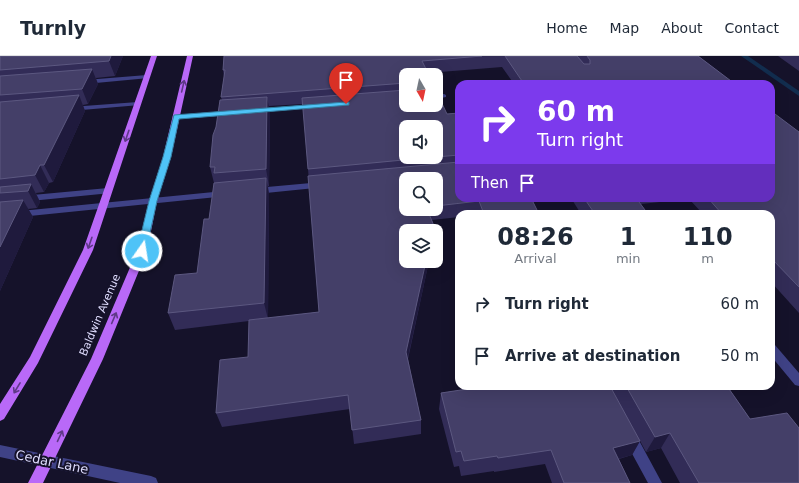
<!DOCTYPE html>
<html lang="en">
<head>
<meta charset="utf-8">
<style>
  body { margin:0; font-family:"DejaVu Sans",sans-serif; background:#f6f6f7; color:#1f2937; height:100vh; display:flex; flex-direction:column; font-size:15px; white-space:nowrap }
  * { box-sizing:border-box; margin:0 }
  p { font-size:13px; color:#747a83 }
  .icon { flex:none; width:22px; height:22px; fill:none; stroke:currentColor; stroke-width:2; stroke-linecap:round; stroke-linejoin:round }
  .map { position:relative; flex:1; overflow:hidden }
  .side { position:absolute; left:455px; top:154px; width:320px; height:180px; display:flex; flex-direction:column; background:#fff; border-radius:12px; box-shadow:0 4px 16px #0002 }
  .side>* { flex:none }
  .banner { position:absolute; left:455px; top:24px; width:320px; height:122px; border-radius:12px; box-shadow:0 4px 16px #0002; background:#7c3aed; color:#fff; overflow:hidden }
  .needle { width:26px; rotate:171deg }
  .tools { position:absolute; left:399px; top:12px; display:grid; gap:8px }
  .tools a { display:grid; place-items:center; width:44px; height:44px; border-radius:8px; background:#fff; box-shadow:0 4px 16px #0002; font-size:20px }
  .pin { position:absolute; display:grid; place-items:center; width:34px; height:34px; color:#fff; margin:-41px -17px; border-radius:50% 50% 50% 0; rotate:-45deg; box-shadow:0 0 4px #0007 }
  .pin .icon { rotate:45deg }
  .me { position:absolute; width:44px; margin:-22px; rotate:13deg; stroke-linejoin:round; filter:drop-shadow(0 0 3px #0008) }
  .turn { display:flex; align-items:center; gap:14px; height:84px; padding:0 16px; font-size:18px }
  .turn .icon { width:52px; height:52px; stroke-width:2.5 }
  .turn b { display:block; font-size:28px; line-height:34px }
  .then { display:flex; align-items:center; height:38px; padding:0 16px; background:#0003; gap:8px; font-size:15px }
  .eta { display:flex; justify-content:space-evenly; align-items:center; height:68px; text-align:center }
  .eta b { font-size:24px; font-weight:600; line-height:28px }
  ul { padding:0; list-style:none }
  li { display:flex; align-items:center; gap:12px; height:52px; padding:0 16px }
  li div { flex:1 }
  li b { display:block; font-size:15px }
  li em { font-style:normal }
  header { display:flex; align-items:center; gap:24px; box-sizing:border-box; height:56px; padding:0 20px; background:#fff; border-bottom:1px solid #e0e1e3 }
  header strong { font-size:19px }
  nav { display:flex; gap:22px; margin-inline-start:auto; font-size:14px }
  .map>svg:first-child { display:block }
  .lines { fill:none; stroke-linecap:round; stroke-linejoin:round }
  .stream { fill:#122d4e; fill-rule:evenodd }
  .minor { fill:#3f4286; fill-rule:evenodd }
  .major { fill:#b969f8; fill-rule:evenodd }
  .wall { fill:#322c57; fill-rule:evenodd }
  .shaded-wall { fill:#1f1a3d }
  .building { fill:#443f68; stroke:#5c5880 }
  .oneway { stroke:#5f3987 }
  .route { fill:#4fc3f7; stroke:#337fa1 }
  .labels { text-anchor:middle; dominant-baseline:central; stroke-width:4; stroke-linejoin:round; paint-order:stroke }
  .street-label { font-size:11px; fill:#dedcfd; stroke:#15122a }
  .near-street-label { font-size:13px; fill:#dedcfd; stroke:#15122a }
</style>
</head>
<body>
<header>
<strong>Turnly</strong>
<nav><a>Home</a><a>Map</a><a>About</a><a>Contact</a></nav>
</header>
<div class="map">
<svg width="799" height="427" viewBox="0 0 799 427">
  <rect width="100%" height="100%" fill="#15122a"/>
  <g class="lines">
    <path class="stream" d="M741,0h7l51,35v5z"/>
    <path class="minor" d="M147,19l2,1v2l-64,6 -3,-2 3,-2z
      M444,38l2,1v2l-10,2v-4z
      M138,46l3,2 -1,1 -70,6 -4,-2 4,-2z
      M316,48l4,2 -2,1 -62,6 -4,-2 4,-2z
      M231,55h3v4l-58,4 -4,-2 4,-2z
      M322,126l4,3 -1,2 -69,7 -4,-3 4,-3z
      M108,132l4,3 -1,2 -111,11v-6z
      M224,135l3,1 1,2 -1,2 -227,23v-6z
      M771,287l4,2 24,28v13l-4,-1 -24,-29z
      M630,375l5,2 27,50h-14l-25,-46 2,-4z
      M0,389l151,31 5,2 2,5h-38l-120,-26z"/>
    <path class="major" d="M151,0h6l-64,194 -55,113 -34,56 -4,2v-17l30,-47 53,-107z
      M187,0h6l-22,101 -14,44 -10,50 -44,108 -60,124h-15l63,-124 46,-108 12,-50 14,-44z"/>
  </g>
  <path class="wall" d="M0,0h123l-8,20 -19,2 2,6 -10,20 -5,1 2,6 -32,71 -4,1 -5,9 -8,1 4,9 -3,6 -9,1 5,8 -33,74z
    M224,0h474l37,28h-221l-12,-17 -74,6 -22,2v30l41,9 12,-1v85h72l8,16h-80v3l-27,3 2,6v5h-28v30h23l-21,98 13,61v14l-67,10 -4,-35 -128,18 -6,-14 32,-56 1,-36 -74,9 -7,-17 29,-40 12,-54 5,-36 -4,-16 6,-40 6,-27 -1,-3 3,-20 -1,-7zM303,48l16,208 -51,6 1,-124 -1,-8h1l1,-73 -1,-7zM436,123v30h-30z
    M778,0h21v15z
    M799,76v181l-28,-31v-68h-68l-14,-15 -48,5 7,10h-67l-10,-16h200z
    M473,330h254l23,33 49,64h-119l-19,-35 -15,4 -33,-61 27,50 -8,14 -13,4 11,24h-78l-7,-19 -51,8v-1l-33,5 -2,-10 -5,1 -15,-58 2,-16 32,-5z"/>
  <path class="shaded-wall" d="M111,0h12l-8,20 -6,-15z
    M92,13l6,15 -10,20 -6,-15z
    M79,39l6,16 -32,71 -9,-17z
    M267,41l3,16 -1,73 -3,-17z
    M40,109l9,18 -5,9 -9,-17z
    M266,122l3,16 -1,125 -4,-16z
    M31,128l9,18 -3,6 -9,-17z
    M23,144l10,17 -33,74v-44z
    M426,205h3l-23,105v-14z
    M670,377l-9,15 -15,4 9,-15z
    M640,385l-8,14 -26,7 7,-14z"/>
  <path class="building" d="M0,0h111l-2,5 -109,9z
    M224,0h258l-60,5 7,14h-23v8l-185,14 4,-27h-2z
    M505,0h72l7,8h6v-4l-3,-4h111l37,28h-211z
    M92,13l-10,20 -82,6v-19z
    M406,34v15h30v-14l11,23 12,-1v42l-23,2v-30h-30v30h29l-127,12 -6,-71z
    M79,39l-35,70h-4l-5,10 -35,4v-77z
    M267,41l-1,72 -52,4 1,-6h-5l3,-32 3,-8 4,-27z
    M771,55l28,21v155l-28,-29v-44h-49l-14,-16h63z
    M459,106v36h72l8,16h-55l-5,-13 -43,5v-27h-30v30h21l7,17 -1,5h-27v30h20l-20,91 15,68 -69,10 -4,-35 -132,18 4,-53 28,-3 1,-37 70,-8 -11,-136z
    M266,122l-2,125 -96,10 7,-38 22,-2 7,-54h5l5,-36z
    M31,128l-3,7 -28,2v-6z
    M584,142h52l12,16h-53z
    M23,144l-23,47v-45z
    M474,330h136l30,55 -27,7 17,35h-66l-13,-33 -53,8 -1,-2 -33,5 -3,-10 -5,1 -15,-59 33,-5z
    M626,330h101l23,33 37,-6 12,15v55h-100l-29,-50 -15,4z"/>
  <defs><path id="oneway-shaft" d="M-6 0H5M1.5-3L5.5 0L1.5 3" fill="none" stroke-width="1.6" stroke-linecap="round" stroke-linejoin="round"/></defs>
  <g class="oneway">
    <use href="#oneway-shaft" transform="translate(183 30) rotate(-77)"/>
    <use href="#oneway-shaft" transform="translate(127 80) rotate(109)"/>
    <use href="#oneway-shaft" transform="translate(90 187) rotate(109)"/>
    <use href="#oneway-shaft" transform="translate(114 262) rotate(-67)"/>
    <use href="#oneway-shaft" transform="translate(17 332) rotate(121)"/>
    <use href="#oneway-shaft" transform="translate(60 380) rotate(-65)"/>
  </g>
  <path class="route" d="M346,46h3v3l-170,14 -8,38 -14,44 -11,50 -1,2h-6l-2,-2 12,-50 14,-44 11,-42z"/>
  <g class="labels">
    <g class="street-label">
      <text transform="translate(100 259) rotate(-67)">Baldwin Avenue</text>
    </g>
    <g class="near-street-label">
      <text transform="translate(52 406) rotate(12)">Cedar Lane</text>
    </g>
  </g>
</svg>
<div class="tools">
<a><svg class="needle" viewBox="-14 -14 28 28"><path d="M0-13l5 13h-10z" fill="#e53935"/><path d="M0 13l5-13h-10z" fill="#747a83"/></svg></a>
<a><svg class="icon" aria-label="sound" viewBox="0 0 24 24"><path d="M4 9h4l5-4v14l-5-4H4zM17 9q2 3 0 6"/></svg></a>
<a><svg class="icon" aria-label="search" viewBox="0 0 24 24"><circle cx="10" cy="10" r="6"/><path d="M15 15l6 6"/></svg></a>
<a><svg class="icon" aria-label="layers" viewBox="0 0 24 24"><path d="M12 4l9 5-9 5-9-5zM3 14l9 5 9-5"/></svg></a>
</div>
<div class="pin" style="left:346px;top:48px;background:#d93025"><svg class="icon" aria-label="arrive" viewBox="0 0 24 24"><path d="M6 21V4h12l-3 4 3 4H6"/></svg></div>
<svg class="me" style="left:142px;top:195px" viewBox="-20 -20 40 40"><circle r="17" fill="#4fc3f7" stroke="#fff" stroke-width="3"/><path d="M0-11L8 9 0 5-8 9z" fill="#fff"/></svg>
<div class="banner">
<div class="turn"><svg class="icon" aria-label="right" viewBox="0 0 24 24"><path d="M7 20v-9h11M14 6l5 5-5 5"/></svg><div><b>60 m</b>Turn right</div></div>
<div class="then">Then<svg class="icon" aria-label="arrive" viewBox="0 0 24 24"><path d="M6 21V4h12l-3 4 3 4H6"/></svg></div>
</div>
<section class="side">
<div class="eta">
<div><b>08:26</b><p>Arrival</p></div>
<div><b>1</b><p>min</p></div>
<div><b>110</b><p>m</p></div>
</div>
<ul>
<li><svg class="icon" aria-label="right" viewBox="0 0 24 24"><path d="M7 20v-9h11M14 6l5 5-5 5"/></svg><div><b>Turn right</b></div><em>60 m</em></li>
<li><svg class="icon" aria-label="arrive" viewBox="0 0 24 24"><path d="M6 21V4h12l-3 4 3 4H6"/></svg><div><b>Arrive at destination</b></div><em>50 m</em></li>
</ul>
</section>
</div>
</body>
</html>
